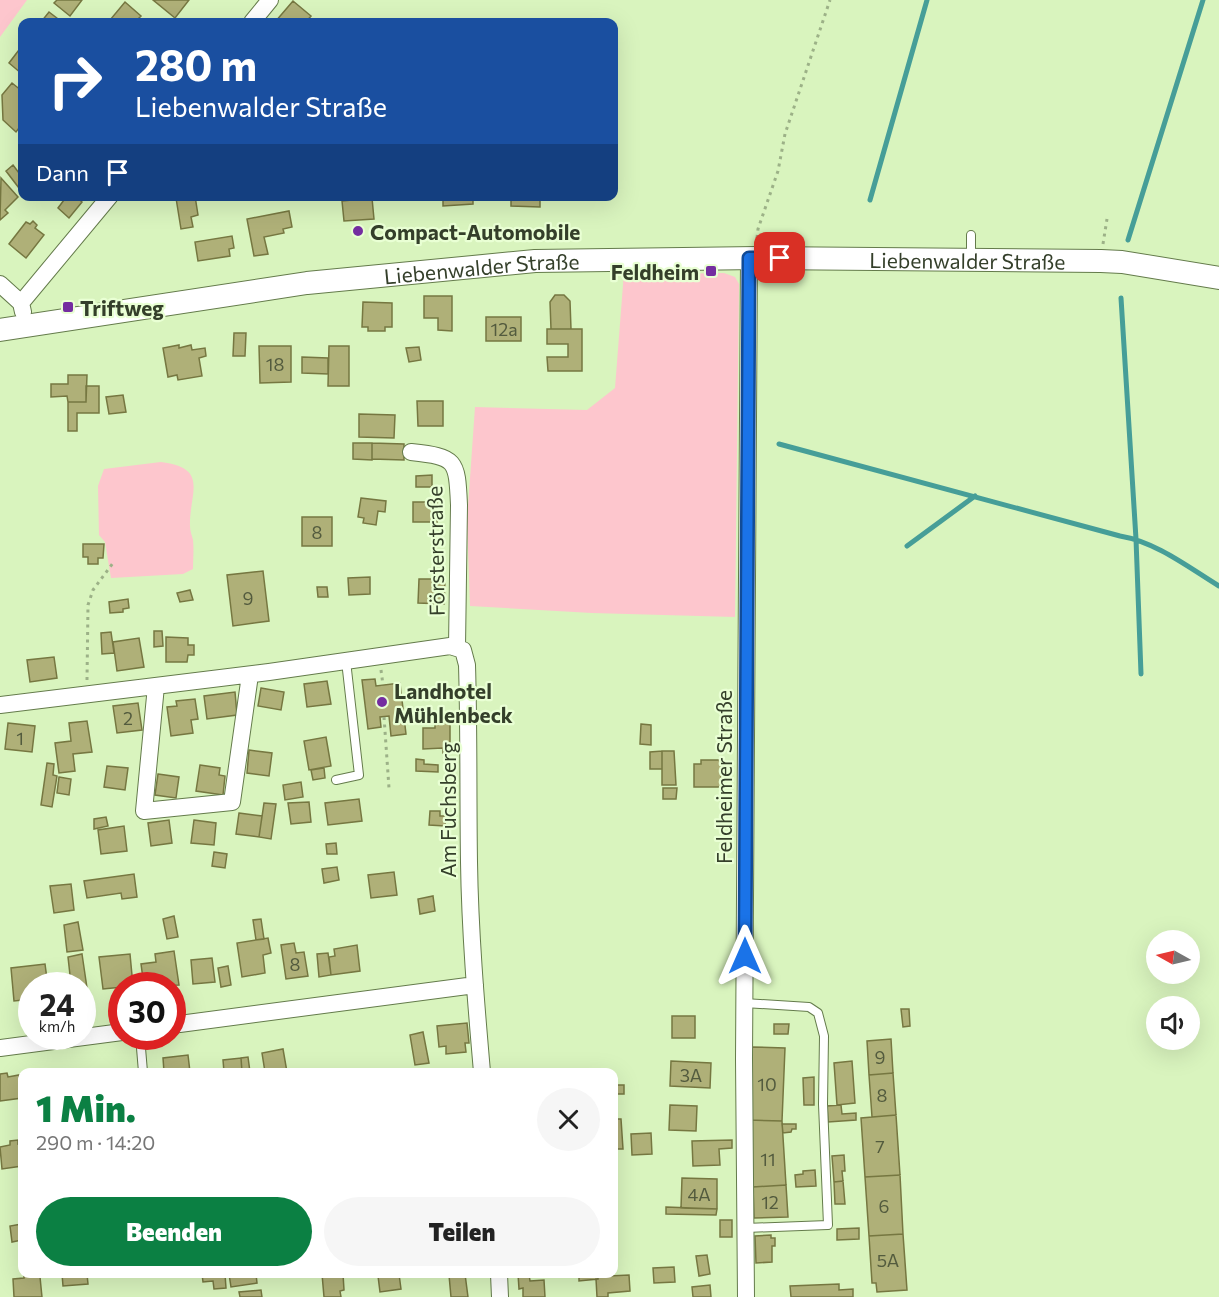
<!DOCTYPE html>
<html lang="de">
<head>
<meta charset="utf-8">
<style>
  body { margin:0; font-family:Commissioner,sans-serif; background:#f6f6f6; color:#222; height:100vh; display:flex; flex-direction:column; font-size:22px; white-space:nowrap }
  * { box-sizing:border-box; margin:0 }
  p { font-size:20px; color:#767676 }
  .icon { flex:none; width:33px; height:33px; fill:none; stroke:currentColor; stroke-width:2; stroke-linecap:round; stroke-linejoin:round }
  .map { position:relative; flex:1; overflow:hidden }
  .sheet { position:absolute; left:18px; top:1068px; width:600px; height:210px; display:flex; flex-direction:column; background:#fff; border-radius:12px; box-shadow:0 6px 24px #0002 }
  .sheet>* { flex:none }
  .top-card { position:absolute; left:18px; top:18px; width:600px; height:183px; border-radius:12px; box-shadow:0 6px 24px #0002; background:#1a4fa0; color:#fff; overflow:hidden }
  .needle { width:39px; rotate:278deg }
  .tools { position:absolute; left:1146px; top:930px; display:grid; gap:12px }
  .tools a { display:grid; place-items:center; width:54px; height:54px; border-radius:50%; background:#fff; box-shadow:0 6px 24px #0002; font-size:30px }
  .speed { position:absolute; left:18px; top:972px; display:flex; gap:12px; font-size:30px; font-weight:700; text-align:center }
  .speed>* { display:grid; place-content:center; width:78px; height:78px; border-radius:50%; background:#fff; box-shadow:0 6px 24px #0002; line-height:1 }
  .speed small { font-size:15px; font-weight:400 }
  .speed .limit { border:9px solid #d22; background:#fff; color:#111 }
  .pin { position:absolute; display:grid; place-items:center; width:51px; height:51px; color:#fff; margin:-26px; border-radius:12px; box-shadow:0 3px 9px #0006 }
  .me { position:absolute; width:66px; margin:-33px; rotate:0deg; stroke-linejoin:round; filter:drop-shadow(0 0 4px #0008) }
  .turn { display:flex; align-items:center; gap:21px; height:126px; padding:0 18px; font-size:27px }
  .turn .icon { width:78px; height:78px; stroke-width:2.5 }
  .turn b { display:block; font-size:42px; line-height:51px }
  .then { display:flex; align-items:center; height:57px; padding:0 18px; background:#0003; gap:12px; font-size:22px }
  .round { display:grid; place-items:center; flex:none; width:63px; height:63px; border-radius:32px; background:#f6f6f6 }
  .headline { display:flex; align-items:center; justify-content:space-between; height:102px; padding:0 18px }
  h1 { font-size:36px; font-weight:800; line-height:45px; color:#0b8043 }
  .cta { display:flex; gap:12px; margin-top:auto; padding:12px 18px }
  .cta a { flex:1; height:69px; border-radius:36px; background:#0b8043; color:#fff; font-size:24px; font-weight:800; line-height:69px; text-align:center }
  .cta a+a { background:#f6f6f6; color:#222 }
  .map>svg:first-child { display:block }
  .green { fill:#fdc6cd }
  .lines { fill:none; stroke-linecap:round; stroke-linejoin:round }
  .stream { stroke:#469e98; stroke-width:5 }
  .building { fill:#afb078; stroke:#767741; stroke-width:1.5 }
  .service-casing { stroke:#647b4b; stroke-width:10 }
  .minor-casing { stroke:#647b4b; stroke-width:18 }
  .secondary-casing { stroke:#647b4b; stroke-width:24 }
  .path { stroke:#9cb187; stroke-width:3; stroke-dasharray:3 4.5; stroke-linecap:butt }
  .service { stroke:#fff; stroke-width:8 }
  .minor { stroke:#fff; stroke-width:16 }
  .secondary { stroke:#fff; stroke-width:22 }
  .route-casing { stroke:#114b97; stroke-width:15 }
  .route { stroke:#1a73e8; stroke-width:10 }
  .poi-dot { fill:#742da0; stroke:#e9ffd4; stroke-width:2 }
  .labels { text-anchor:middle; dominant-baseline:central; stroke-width:4.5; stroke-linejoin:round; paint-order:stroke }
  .number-label { font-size:18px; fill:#535b3e }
  .poi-label { font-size:21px; font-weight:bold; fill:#343f2a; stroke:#e9ffd4; text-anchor:start }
  .street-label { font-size:21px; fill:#343f2a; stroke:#e9ffd4 }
</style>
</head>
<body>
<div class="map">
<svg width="1219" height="1297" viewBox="0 0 1219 1297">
  <rect width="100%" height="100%" fill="#d9f4be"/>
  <path class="green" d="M0,0h27l-27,37z
    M668,270l1,4 55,-1 11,4 4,7 -4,333 -143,-4 -122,-7 -3,-85 8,-114 112,3 28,-22 9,-116z
    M161,462c49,6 28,31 29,64 0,5 2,10 3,14 1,9 0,20 0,29l-10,5 -72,4 -6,-36 -6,-7 -1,-49 6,-17z"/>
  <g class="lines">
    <path class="stream" d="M870,200l57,-200
      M1128,240l75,-240
      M1121,298l15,241 5,135
      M779,444l341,92c36,6 68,31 99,50
      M907,546l68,-50"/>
  </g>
  <path class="building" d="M57,0h25l-12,16 -16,-13z
    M153,0h36l-14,18z
    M293,1l18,15 -5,6h-31z
    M125,2l16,14 -6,6h-22l-3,-2z
    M49,12l13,10h-21z
    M22,46v28l-13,-11z
    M12,83l10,8v33l-6,8 -13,-12 -1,-25z
    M13,165l9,12v8l-3,3 -13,-17z
    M1,178l17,19 -13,13 3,3 -8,7z
    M67,196h9l6,6 -13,16 -11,-10z
    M195,196l3,19 -7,2 2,10 -12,2 -5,-31z
    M443,196h30v8l-30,2z
    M511,196h29v11l-29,-1z
    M372,198l2,21 -30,2 -2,-20z
    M289,211l3,16 -9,2 1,4 -20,4 4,17 -14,2 -7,-37z
    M33,221l4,4 -2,3 9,7 -18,23 -17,-14 17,-22 4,2z
    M232,236l2,12 -5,1 1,7 -32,5 -3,-19z
    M555,295h9l6,6 1,28h-20l-1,-27z
    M424,296h28v35l-14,-1v-12h-14z
    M363,302l29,1v24h-7v4h-17v-4h-6z
    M486,317h35v24h-35z
    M547,329h35v42h-34l-1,-14h21v-13h-21z
    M234,333h12l-1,23h-12z
    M179,345v3l12,-3 1,5 13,-2 1,8 -7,2 3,18 -24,4 -1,-5 -9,2 -5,-29z
    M259,346h32v36l-31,1z
    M329,346h20v40h-21z
    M419,347l2,13 -12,2 -3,-14z
    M302,357l26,1v16l-26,-1z
    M68,375h19l-1,27h-18l-1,-6 -16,1v-13h17z
    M86,386h13v27h-22v18h-9v-29h18z
    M123,395l3,17 -17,2 -3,-17z
    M417,401h26v25h-25z
    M359,414l36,1 -1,23 -35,-1z
    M353,443h19v17l-19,-1z
    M372,443l32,1v16l-32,-1z
    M432,475v12h-16v-11z
    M361,498l25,3 -1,11 -7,-1 -2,14 -13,-2 1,-5 -6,-1z
    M413,502h24v20h-24z
    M302,517h30v29h-30z
    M83,544h21l-1,14h-5v6h-10v-7h-5z
    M263,571l6,50 -36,5 -6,-51z
    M370,577v17l-21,1 -1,-17z
    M419,579h26l-1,25 -26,-1z
    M317,587h10l1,10h-10z
    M190,590l3,10 -13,2 -3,-9z
    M128,599l1,9 -6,1v3l-13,1 -1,-11z
    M154,631h8l1,15 -9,1z
    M111,632l3,21 -12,1 -1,-21z
    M166,637l22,1v7h6v10h-6l-1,7h-21z
    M139,638l5,29 -27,4 -4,-29z
    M54,657l3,21 -27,4 -3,-22z
    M375,679l1,7 24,-3 6,51 -15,2 -2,-20 -9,1 1,10 -13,2 -6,-49z
    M327,681l4,23 -24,3 -3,-23z
    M261,688l23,4 -3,18 -23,-4z
    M235,692l2,23 -30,4 -3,-23z
    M195,699l3,20 -7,1 2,13 -22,3 -4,-29 10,-1 -1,-5z
    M138,703l4,27 -25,3 -4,-27z
    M87,721l5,31 -19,2 2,17 -16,2 -4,-30 16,-2 -2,-18z
    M8,723l27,3 -3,26 -27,-3z
    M435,723h15v30h-7v-5l-20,1v-21h12z
    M641,724l10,1v20l-11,-1z
    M326,737l5,29 -22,4 -5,-29z
    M249,750l23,3 -3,23 -22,-3z
    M662,751v18h-12v-17z
    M662,751h12l2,34h-14z
    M416,759l8,1v4l14,1v7l-22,-1z
    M701,760h20v27h-27v-23h7z
    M47,763l7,1 -1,11 4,1 -5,31 -11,-2z
    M200,765l20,3 -1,7 6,1 -2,19 -27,-4z
    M107,766l21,2 -3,22 -21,-3z
    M324,768l1,10 -12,2 -2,-10z
    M158,774l21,3 -3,21 -21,-3z
    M59,777l12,2 -2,16 -12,-2z
    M301,782l2,15 -18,3 -2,-15z
    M663,788h14l-1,11h-13z
    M359,799l3,22 -34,4 -3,-22z
    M309,802l2,20 -20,2 -3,-21z
    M264,803l12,1 -5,35 -12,-2z
    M430,811h10v5h6l-1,10 -16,-1z
    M239,813l23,3 -3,21 -23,-3z
    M106,817l2,9 -14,3v-10z
    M169,820l3,23 -21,3 -3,-23z
    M194,820l22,3 -2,22 -23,-2z
    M124,826l3,25 -26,3 -3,-24z
    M336,843l1,11h-10l-1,-10z
    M214,852l13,2 -2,14 -13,-2z
    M337,867l2,13 -15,3 -2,-14z
    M394,872l3,23 -26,3 -3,-23z
    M134,874l3,23 -15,2 -1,-6 -34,5 -3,-17z
    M71,884l3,26 -20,3 -4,-27z
    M433,896l2,15 -15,3 -2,-15z
    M174,916l4,21 -11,2 -4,-20z
    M261,919l3,20 -8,1 -3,-20z
    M78,922l5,28 -16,2 -3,-27z
    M268,938l3,15 -8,2 2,18 -23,4 -5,-34z
    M294,943l2,10 8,-1 4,24 -22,3 -5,-34z
    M357,945l3,26 -29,4 -2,-18 6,-1 -1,-7z
    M174,951l5,34 -35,1 -3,-22 15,-2 -1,-8z
    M328,953l3,22 -12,2 -2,-23z
    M82,954l5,34h-5v-2h-18l-1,-10 7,-1 -2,-18z
    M130,954l3,32 -30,3 -4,-32z
    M212,958l3,24 -22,2 -2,-24z
    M45,964l2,15h-6l1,7h-10v13l-18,2 -3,-33z
    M228,966l3,19 -10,2 -3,-19z
    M901,1009h8l1,17 -7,1z
    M672,1016h23v22h-23z
    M467,1023l2,20h-4l1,9 -20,2v-8l-7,1 -2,-21z
    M774,1024h15l-1,10h-14z
    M423,1032l6,31 -14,2 -5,-30z
    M891,1039l2,34 -24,2 -2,-34z
    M752,1047l33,1 -3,73 -33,-1z
    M283,1049l4,23h-22l-3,-19z
    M188,1055l2,17h-26l-1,-14z
    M248,1057l2,15h-8l-1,-14z
    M241,1058l1,14h-18l-1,-12z
    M671,1061l40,2 -1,25 -40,-2z
    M852,1061l3,42 -18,2 -3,-42z
    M7,1073l1,4 11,-2 3,23 -22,3v-27z
    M893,1073l3,42 -24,2 -3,-42z
    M814,1077v28h-10l-1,-27z
    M614,1085h10v9h-10z
    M670,1105l27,1 -1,25 -27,-1z
    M841,1105l1,9 14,-1v7l-28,2 -1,-16z
    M896,1115l4,60 -35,2 -4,-59z
    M614,1119h7l2,30h-9z
    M749,1120l33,1 4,64 -33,2z
    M782,1124h14v5h-4l-1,3 -8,1z
    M651,1133l1,21 -20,1 -1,-21z
    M18,1140v4l4,-1v23l-20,3 -2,-22 10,-2v-4z
    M732,1140v8l-13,1 1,16 -27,1 -1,-25z
    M844,1155l1,16h-3l1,10 -9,1 -2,-26z
    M815,1170l1,16 -20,1 -1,-12 8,-1v-3z
    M900,1175l3,59 -34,2 -4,-59z
    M682,1178l35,1v30l-36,-1z
    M843,1181l2,23h-10l-1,-22z
    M786,1185l2,32 -34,1 -1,-31z
    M666,1207l51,2 -1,6 -50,-1z
    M720,1220h12v17h-12z
    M22,1224v16l-10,2 -2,-16z
    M859,1228v11l-22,1v-11z
    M903,1234l4,56 -30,2 -1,-9h-4l-3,-47z
    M771,1235v3h4v8h-3v16l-16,1 -1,-27z
    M707,1255l3,19 -11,2 -3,-20z
    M674,1267l1,15 -21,1 -1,-15z
    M24,1274h12v3h4l2,20h-28l-1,-18 11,-1z
    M62,1274h25l1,10 -25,2z
    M202,1274h23l1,14 -12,1 -1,-8 -10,1z
    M229,1274h27l1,9 -26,4z
    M322,1274h21l1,16 -4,1 1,6h-17z
    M399,1274l2,15 -21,3 -2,-16z
    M438,1274h27l3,23h-17l-2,-22 -11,1z
    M518,1274h11l1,7 14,-1 1,17h-22v-9l-4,1z
    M579,1274h19v5l-19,2z
    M598,1274h11v2l20,-1 1,16 -22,2v4h-11l-1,-18h2z
    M839,1284v6l14,-1v8h-62l-1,-11z
    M710,1285l1,12h-18l-1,-10z
    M261,1290l1,7h-22l-1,-5z"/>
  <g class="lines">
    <g class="service-casing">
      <path id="service" d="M971,259v-24
        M336,780l23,-5 -13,-114
        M744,1003l65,4 9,6 6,23 -1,68 5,121 -82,3
        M140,1036l3,36"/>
    </g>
    <g class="minor-casing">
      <path id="minor" d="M252,22l18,-22
        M0,284l21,19 2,9
        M21,303l89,-107
        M411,452c45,5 46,7 48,53l-2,142
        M156,686l-12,125 88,-9 18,-127
        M0,705l269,-33 181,-26 13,4 4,15c2,66 1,131 2,197 1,70 7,141 13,210
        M172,1025l303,-40
        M0,1048l122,-16
        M499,1274l1,23
        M746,1297l-2,-238 5,-801"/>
    </g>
    <g class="secondary-casing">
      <g id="secondary">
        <path id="s1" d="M0,330l307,-47 228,-22 222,-3 344,3 21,1 97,16"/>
      </g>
    </g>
    <path class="path" d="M757,238l1,-9 20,-58 7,-37 45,-134
      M1103,244l4,-25
      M381,670l2,15
      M87,680l1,-75 5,-15 20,-27
      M384,717l5,71"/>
    <use href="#service" class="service"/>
    <use href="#minor" class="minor"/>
    <use href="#secondary" class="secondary"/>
  </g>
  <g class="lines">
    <g class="route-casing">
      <path id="route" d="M745,956l4,-698h31"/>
    </g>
    <use href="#route" class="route"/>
  </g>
  <g class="poi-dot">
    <circle cx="358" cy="231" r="6"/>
    <rect x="705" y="265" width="12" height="12" rx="3"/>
    <rect x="62" y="301" width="12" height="12" rx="3"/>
    <circle cx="382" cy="702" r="6"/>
  </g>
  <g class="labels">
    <g class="number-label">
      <text x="504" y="329">12a</text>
      <text x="275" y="364">18</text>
      <text x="317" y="532">8</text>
      <text x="248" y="598">9</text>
      <text x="128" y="718">2</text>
      <text x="20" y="738">1</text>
      <text x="295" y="964">8</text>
      <text x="880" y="1057">9</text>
      <text x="691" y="1075">3A</text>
      <text x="767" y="1084">10</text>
      <text x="882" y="1095">8</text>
      <text x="880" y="1146">7</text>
      <text x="768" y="1159">11</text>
      <text x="699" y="1194">4A</text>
      <text x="770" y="1202">12</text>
      <text x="884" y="1206">6</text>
      <text x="888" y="1260">5A</text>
    </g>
    <g class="poi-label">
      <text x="370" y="231">Compact-Automobile</text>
      <text x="699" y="271" text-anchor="end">Feldheim</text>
      <text x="80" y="307">Triftweg</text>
      <text x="394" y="690">Landhotel<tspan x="394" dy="24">Mühlenbeck</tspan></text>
    </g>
    <g class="street-label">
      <text stroke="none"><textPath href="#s1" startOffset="972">Liebenwalder Straße</textPath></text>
      <text stroke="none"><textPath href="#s1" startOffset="486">Liebenwalder Straße</textPath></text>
      <text transform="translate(435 551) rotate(-91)">Försterstraße</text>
      <text transform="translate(723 777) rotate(-90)">Feldheimer Straße</text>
      <text transform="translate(447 810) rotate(-90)">Am Fuchsberg</text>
    </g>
  </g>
</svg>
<div class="tools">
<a><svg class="needle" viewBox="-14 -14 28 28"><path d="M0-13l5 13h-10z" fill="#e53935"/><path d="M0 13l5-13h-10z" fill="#767676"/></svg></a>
<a><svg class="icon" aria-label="sound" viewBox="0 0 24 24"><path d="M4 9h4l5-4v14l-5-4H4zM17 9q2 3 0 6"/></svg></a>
</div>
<div class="speed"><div>24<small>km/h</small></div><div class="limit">30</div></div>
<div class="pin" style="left:780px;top:258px;background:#d93025"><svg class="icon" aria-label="arrive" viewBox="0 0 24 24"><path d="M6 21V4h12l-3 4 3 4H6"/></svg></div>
<svg class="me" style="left:745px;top:956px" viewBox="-20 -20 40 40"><path d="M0-17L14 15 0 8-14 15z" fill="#1a73e8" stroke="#fff" stroke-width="4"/></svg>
<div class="top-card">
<div class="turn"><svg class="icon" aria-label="right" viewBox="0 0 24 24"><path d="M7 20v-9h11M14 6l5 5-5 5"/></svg><div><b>280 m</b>Liebenwalder Straße</div></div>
<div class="then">Dann<svg class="icon" aria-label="arrive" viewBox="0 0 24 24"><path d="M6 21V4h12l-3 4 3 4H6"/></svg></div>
</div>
<section class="sheet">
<div class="headline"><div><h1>1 Min.</h1><p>290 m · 14:20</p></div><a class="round"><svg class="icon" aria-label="close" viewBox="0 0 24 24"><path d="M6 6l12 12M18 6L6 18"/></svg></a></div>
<div class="cta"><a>Beenden</a><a>Teilen</a></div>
</section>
</div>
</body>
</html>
